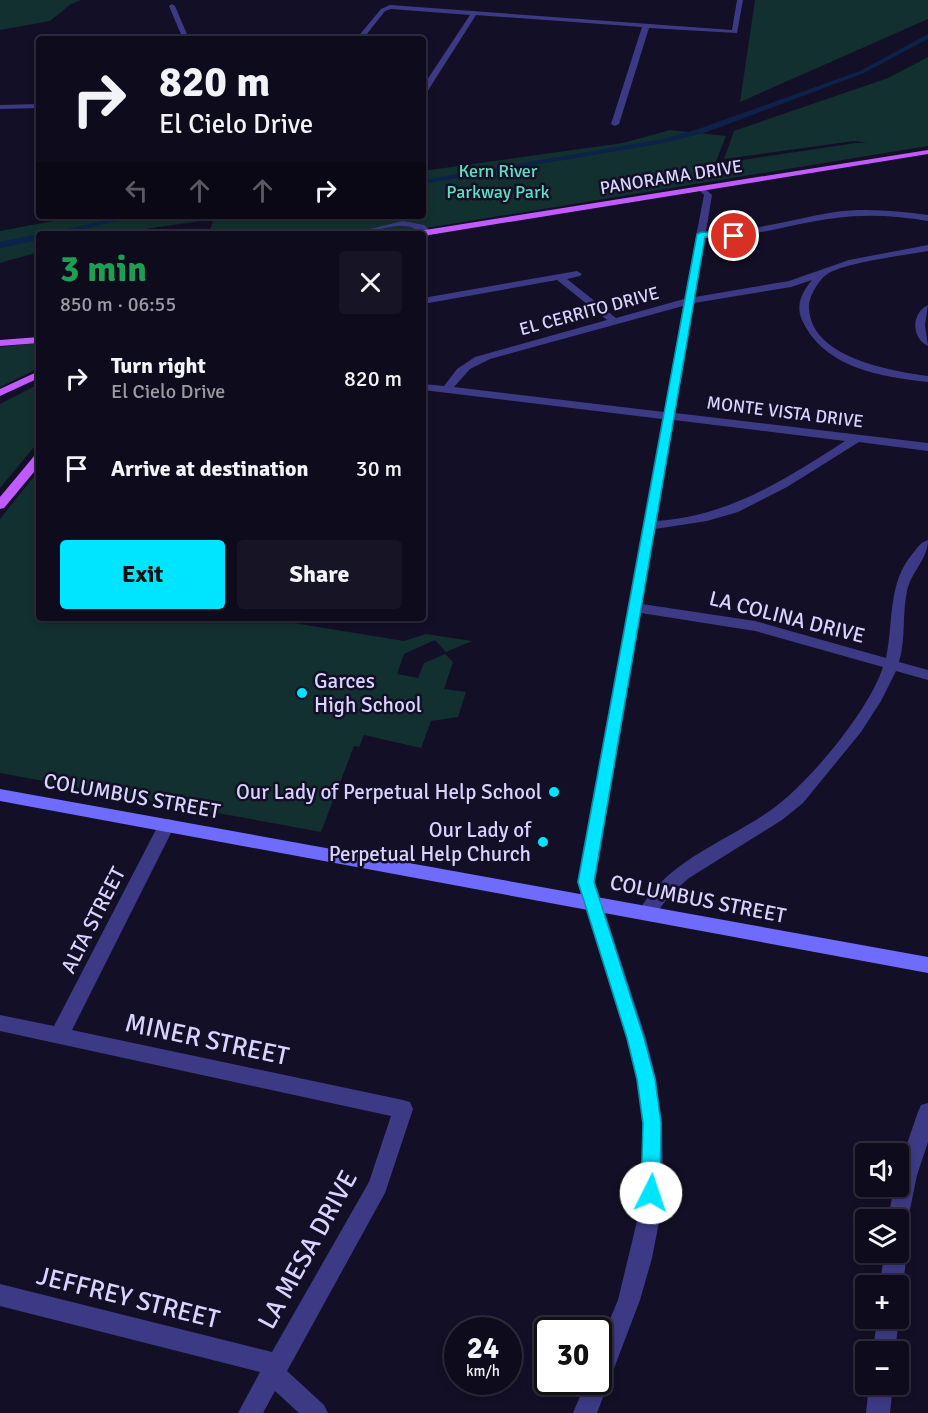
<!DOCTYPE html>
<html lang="en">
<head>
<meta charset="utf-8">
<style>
  body { margin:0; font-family:Signika,sans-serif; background:#171425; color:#f1f3f6; height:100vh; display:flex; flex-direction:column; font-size:22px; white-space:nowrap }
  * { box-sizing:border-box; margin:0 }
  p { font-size:20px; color:#9b9ba3 }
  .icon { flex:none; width:33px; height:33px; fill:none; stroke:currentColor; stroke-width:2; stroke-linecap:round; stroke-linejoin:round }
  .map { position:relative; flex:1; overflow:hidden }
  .panel { position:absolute; left:36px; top:231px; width:390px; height:390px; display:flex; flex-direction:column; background:#0e0b1c; border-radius:6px; box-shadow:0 3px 9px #0003,0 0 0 2px #2e2b3b }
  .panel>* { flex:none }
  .guide { position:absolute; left:36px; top:36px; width:390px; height:183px; border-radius:6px; box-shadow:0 3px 9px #0003,0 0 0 2px #2e2b3b; background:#0e0b1c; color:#f1f3f6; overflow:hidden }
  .controls { position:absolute; left:855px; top:1143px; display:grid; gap:12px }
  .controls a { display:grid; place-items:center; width:54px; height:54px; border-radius:6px; background:#0e0b1c; box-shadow:0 3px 9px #0003,0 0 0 2px #2e2b3b; font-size:30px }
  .speed { position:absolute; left:444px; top:1317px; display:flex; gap:12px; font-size:30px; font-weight:700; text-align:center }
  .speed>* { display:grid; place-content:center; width:78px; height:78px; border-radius:50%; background:#0e0b1c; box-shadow:0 3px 9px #0003,0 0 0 2px #2e2b3b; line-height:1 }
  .speed small { font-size:15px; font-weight:400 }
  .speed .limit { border:3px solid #111; border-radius:9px; background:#fff; color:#111 }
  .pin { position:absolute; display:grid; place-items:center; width:51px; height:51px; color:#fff; margin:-26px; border:3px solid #fff; border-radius:50%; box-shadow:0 2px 6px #0007 }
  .me { position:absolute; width:66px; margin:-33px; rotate:4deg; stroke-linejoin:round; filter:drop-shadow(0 0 4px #0008) }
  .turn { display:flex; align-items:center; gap:21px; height:126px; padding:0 24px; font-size:27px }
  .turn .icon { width:78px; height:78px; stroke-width:2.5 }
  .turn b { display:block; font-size:42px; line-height:51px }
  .lanes { display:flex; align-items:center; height:57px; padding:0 24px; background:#0003; justify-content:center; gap:30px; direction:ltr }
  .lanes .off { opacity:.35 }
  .round { display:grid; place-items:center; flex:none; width:63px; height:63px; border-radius:6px; background:#171425 }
  .overview { display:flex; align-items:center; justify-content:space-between; height:102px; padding:0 24px }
  h1 { font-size:36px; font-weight:800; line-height:45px; color:#1e9e55 }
  .primary-button { display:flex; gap:12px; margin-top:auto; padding:12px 24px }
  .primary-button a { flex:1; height:69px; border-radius:6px; background:#00e5ff; color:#111; font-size:24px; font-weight:800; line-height:69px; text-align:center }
  .primary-button a+a { background:#171425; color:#f1f3f6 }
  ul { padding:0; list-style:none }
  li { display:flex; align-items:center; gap:18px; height:90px; padding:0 24px }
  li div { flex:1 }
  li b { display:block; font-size:22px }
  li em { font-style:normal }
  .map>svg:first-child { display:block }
  .green { fill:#12302f }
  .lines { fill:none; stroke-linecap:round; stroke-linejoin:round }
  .canal { fill:#0c2248; fill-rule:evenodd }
  .street { fill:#3d3a85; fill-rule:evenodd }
  .secondary { fill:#6f6bff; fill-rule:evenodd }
  .primary { fill:#c25bff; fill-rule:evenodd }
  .route { fill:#00e5ff; stroke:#0095a6; stroke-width:1.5 }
  .poi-dot { fill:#00e5ff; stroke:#130f26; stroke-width:2 }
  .labels { text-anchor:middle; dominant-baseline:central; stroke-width:5; stroke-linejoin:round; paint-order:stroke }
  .far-park-label { font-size:18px; fill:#5fe0c0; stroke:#130f26 }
  .far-street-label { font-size:18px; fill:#d9d4ff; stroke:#130f26 }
  .street-label { font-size:21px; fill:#d9d4ff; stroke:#130f26 }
  .poi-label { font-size:21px; fill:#d9d4ff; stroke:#130f26; text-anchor:end }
  .near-street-label { font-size:26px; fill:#d9d4ff; stroke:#130f26 }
</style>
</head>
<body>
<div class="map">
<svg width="928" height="1413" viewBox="0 0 928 1413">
  <rect width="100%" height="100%" fill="#130f26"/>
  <path class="green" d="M0,0h81l-10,4 -21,17 -50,9z
    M755,0h173v19l-188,83z
    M928,57v89l-538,88h-182l6,-15 -104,15h-71v18l-39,11v-32l80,-15h343v-45l200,-28 47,-13 56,6 -11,28 141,-21h12l-14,-2 -130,18 10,-28 154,-53z
    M39,343v25l-39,19v-40z
    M39,384v57l-39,47v-84z
    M39,470v148h224l141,23 22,-7 46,7 -26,11 -11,-12 -31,14 -7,20 21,4 6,-15 21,-9 8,8 -9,27 22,3 -8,25 -27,4 -10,27 -57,-13 -5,12 -5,-1 -33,86 -321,-59v-254z"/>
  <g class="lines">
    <path class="canal" d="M928,34v5l-64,34 -157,59 -43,11 -241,41v-4l240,-41 38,-11 159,-57z
      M123,216h15l-76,18h-15z
      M39,234v6l-39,8v-6z"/>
    <path class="street" d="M737,0h6l-6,33 -88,-5 -30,96 -4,2 -4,-2 31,-97 -166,-12 -49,77 -4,2v-8l47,-71 -79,-6 -6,2 -22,28h-7l25,-30 9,-4 342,25z
      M172,4l3,2 14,33h-6l-14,-33z
      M39,104v4l-39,1v-4z
      M702,186l10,9 -6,36c45,2 85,-12 129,-19 31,-4 62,-1 93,3v6c-30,-5 -61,-7 -92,-3 -44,5 -85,21 -131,19l-10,60 94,-16 60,-21 79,-15v6c-21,4 -87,12 -102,24 -7,5 -18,22 -17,34 3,49 82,62 119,67v6c-46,-5 -103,-14 -125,-60 -8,-15 -2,-29 9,-42l-21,7 -97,16 -19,110 253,30v8l-69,-9 -72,45 -49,25 -31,9 -52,8 -13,75 113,17 131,37c8,-37 1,-76 28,-106 4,-5 7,-10 14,-12 0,19 -17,32 -21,51 -5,23 -1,48 -8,71l29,8v10l-32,-9 -15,30 -20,31 -58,71 -21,17 -93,58 -20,18 -16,22 -6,2 -6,-2 -3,-5c27,-52 88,-71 133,-103 37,-26 98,-99 112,-143l-128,-36 -114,-18 -46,269 51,156 10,41 6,44 1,46 -3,48 -8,41 -12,42 -43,113h-24l13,-31h12v-34l20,-48 20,-83 5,-48 -1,-46 -6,-44 -10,-41 -49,-156 85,-463 -239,-29v-6l21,2 13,-17 18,-12 132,-37 -50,-40 -134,24v-6l154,-27 5,3 -2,2 -13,3 49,39 68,-19 20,-104 -6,-6zM683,306l-19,106 -210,-25 16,-18 20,-10zM674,420l171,21c-59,38 -116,75 -188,80z
      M403,221l21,4 9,8 -5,3c-6,-2 -11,-7 -17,-9 -20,-4 -42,7 -62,7z
      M928,305l-3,20 3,21c-17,-8 -17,-33 0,-41z
      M167,819l6,1 2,5 -103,205 331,70 7,2 3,7 -28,84 -98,178 37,34 4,8h-29l-24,-22 -12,22h-25l22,-41 -260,-66v-22l272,68 97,-170 22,-66 -391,-85v-16l54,11 107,-206z
      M928,1103v39l-11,33 -11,54 -8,2v-11h-10l6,-34h4v-16l20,-58 3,-7z
      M898,1243l5,1c5,14 2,37 -5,50v-8h-18l4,-34h14z
      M898,1316l1,2 -4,34h-22l4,-34h21z
      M869,1384h24l-3,29h-24z"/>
    <path class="secondary" d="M0,789l928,168v16l-928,-172z"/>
    <path class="primary" d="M928,150v4l-505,82v-2h-9l5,-3z
      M39,337v6l-39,3v-6z
      M39,371v7l-39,18v-7z
      M39,454v12l-35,42 -4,1v-12l35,-42z"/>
  </g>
  <path class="route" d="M702,232l37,4 -5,2 -29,-1 -111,645 50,156 11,41 6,44 -1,70 -3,6 -6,3 -7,-3 -3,-6 2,-70 -6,-44 -10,-41 -49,-156 119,-648z"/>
  <g class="poi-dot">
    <circle cx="302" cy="693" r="6"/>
    <circle cx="554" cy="792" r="6"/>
    <circle cx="543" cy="842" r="6"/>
  </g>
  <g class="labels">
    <g class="far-park-label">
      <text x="498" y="171">Kern River<tspan x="498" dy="21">Parkway Park</tspan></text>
    </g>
    <g class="far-street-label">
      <text transform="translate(671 177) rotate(-9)">PANORAMA DRIVE</text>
      <text transform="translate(589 311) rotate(-15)">EL CERRITO DRIVE</text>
      <text transform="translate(785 412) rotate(7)">MONTE VISTA DRIVE</text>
    </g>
    <g class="street-label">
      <text transform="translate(787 617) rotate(14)">LA COLINA DRIVE</text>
      <text transform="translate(132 796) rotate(10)">COLUMBUS STREET</text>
      <text transform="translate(698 899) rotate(11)">COLUMBUS STREET</text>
      <text transform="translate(93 920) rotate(-63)">ALTA STREET</text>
    </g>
    <g class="poi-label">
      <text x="314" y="681" text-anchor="start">Garces<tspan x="314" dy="24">High School</tspan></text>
      <text x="542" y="792">Our Lady of Perpetual Help School</text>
      <text x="531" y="830">Our Lady of<tspan x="531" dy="24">Perpetual Help Church</tspan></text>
    </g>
    <g class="near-street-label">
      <text transform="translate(207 1040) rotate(12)">MINER STREET</text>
      <text transform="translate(308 1250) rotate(-61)">LA MESA DRIVE</text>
      <text transform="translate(128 1298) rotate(14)">JEFFREY STREET</text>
    </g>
  </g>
</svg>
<div class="controls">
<a><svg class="icon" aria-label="sound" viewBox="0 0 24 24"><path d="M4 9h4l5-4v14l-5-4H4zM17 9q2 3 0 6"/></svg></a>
<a><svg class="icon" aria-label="layers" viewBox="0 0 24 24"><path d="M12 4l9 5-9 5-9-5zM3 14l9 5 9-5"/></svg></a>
<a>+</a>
<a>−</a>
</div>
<div class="speed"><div>24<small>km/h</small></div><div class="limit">30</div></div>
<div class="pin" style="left:734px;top:236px;background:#d93025"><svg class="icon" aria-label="arrive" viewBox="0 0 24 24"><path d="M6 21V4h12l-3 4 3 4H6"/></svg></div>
<svg class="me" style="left:651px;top:1193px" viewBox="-20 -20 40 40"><circle r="19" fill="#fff"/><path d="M0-13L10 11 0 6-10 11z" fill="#00e5ff"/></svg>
<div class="guide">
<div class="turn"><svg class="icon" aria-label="right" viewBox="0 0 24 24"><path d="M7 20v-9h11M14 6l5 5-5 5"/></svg><div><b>820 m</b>El Cielo Drive</div></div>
<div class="lanes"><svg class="icon off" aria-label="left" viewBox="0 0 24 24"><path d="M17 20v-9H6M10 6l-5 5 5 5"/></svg><svg class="icon off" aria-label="ahead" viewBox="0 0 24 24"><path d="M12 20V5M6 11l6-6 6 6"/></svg><svg class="icon off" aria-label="ahead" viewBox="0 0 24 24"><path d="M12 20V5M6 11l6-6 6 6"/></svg><svg class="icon" aria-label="right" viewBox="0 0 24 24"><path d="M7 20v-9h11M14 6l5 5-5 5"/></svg></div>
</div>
<section class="panel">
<div class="overview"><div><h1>3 min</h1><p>850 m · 06:55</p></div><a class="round"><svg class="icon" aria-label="close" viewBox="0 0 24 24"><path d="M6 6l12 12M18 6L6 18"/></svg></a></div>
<ul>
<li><svg class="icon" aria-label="right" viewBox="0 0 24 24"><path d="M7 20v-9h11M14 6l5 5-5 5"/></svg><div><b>Turn right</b><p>El Cielo Drive</p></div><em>820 m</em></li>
<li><svg class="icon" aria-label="arrive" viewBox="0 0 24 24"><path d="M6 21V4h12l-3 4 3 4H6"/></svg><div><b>Arrive at destination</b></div><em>30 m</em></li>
</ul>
<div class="primary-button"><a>Exit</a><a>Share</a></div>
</section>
</div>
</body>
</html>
